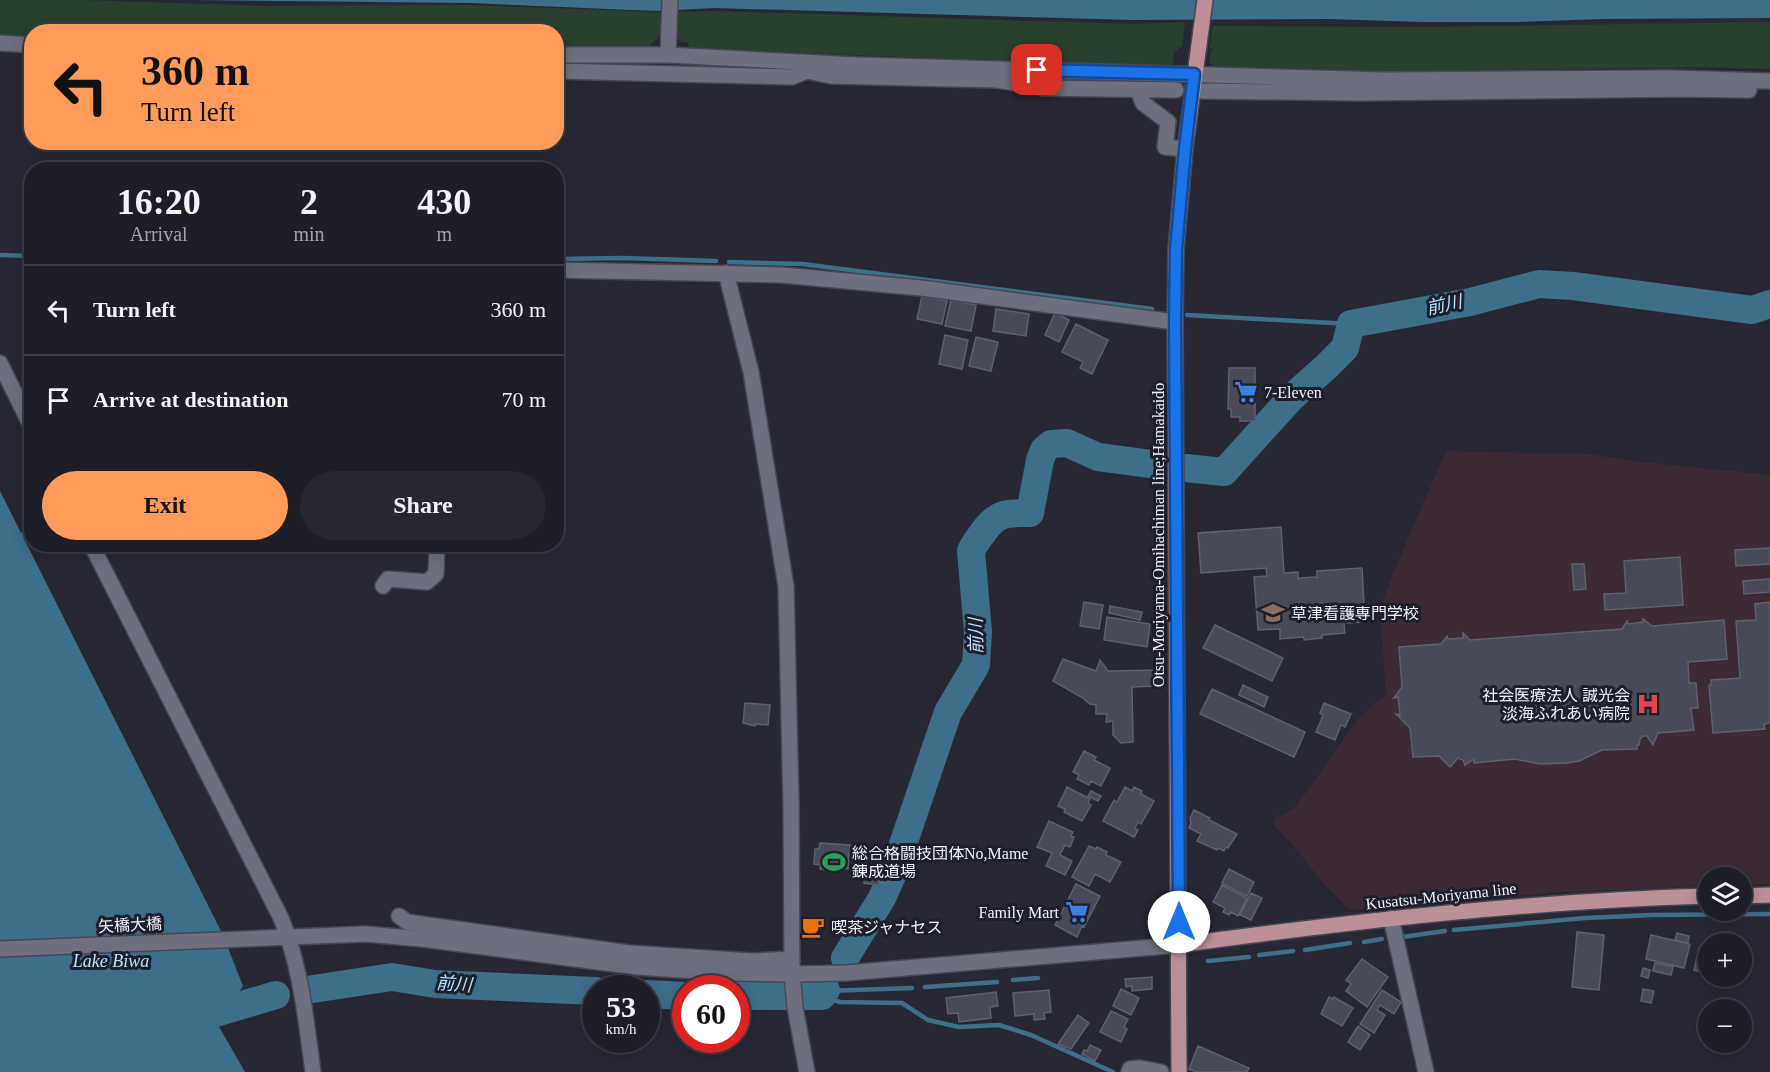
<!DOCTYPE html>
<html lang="en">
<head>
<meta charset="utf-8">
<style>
  body { margin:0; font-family:"Times New Roman","Noto Sans JP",serif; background:#262730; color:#f1f3f6; height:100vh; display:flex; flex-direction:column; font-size:22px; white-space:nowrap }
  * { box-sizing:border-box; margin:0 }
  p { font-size:20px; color:#a1a2a8 }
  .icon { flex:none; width:33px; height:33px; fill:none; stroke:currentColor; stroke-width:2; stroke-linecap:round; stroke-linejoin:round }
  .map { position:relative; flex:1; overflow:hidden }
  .details { position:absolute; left:24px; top:162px; width:540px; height:390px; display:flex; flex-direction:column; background:#1e1e28; border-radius:24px; box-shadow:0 3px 15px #0003,0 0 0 2px #3c3c45 }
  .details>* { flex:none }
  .top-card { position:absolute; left:24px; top:24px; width:540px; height:126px; border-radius:24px; box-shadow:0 3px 15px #0003,0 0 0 2px #3c3c45; background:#ff9b59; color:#111; overflow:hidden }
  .fabs { position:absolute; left:1698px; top:867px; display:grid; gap:12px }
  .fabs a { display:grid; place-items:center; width:54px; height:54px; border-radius:50%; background:#1e1e28; box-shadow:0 3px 15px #0003,0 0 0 2px #3c3c45; font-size:30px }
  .speed { position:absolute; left:582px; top:975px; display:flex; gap:12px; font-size:30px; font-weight:700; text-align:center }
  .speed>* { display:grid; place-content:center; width:78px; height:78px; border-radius:50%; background:#1e1e28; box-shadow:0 3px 15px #0003,0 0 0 2px #3c3c45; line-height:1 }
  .speed small { font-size:15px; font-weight:400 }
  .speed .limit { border:9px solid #d22; background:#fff; color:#111 }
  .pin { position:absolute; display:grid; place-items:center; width:51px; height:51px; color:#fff; margin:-26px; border-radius:12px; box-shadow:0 3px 9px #0006 }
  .me { position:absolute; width:66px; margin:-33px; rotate:0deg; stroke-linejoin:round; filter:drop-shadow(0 0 4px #0008) }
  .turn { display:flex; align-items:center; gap:21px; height:126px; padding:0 18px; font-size:27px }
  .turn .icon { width:78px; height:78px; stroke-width:2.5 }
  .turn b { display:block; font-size:42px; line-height:51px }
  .eta { display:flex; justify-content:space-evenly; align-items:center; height:102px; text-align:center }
  .eta b { font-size:36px; font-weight:800; line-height:42px }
  .primary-button { display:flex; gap:12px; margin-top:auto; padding:12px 18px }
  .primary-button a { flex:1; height:69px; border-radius:36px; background:#ff9b59; color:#111; font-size:24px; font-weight:800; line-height:69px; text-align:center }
  .primary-button a+a { background:#262730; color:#f1f3f6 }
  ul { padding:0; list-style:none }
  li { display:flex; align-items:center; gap:18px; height:90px; padding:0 18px; border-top:2px solid #3c3c45 }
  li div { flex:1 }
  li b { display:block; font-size:22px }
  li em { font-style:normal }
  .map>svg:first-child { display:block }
  .medical { fill:#3c2b35 }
  .green { fill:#28402d }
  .water { fill:#3d6e8a }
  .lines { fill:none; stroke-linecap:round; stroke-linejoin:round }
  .stream { stroke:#3d6e8a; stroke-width:4.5 }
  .river { stroke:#3d6e8a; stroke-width:28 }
  .building { fill:#494a58; stroke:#5f606e; stroke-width:1.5 }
  .minor-casing { stroke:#474752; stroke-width:18 }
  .major-casing { stroke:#474752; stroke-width:18 }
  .minor { stroke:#6e6f7e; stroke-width:15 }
  .major { stroke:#bd8f99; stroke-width:15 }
  .route-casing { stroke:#114b97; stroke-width:15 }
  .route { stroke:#1a73e8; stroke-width:10 }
  .labels { text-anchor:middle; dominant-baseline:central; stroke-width:6; stroke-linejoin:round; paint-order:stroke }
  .poi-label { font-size:16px; fill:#f1f2fb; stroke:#1e1f2b; text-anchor:start }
  .street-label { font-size:16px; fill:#f1f2fb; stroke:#1e1f2b }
  .water-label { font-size:18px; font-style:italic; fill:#b5e2fd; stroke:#1e1f2b }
</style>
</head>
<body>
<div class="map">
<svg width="1770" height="1072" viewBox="0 0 1770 1072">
  <rect width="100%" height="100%" fill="#282835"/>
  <path class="medical" d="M1446,451l143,3 43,7 138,14v409l-28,1v-7h-34v8l-147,6 -211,18 -26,-26 -31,-39 -20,-21 3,-7 9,-3 10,-6 63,-89 28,-25 -6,-85 11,-31z"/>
  <path class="green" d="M0,0h81l189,6 200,-1 190,7c0,7 2,17 -1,23 -3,8 -7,4 -9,13h-93l-1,-16h-524l-1,5 -31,-1z
    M714,11l417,13 54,-2 -3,25h-3l-1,4h-4l-1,16 -484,-18 -1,-7h-7l-5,-4v-26z
    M1770,22v47l-80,-2 -289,5 -182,-4 -6,-1 -4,-6 3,-13h-3l4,-22 210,1z"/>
  <path class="water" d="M193,0h1577v18l-169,1 -85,3h-93l-93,-3 -197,1 -419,-12 -58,3 -186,-8z
    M0,491l223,444 20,51 -25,39 27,47h-245z"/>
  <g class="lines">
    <path class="stream" d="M0,255l32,1
      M556,259l67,-1 93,3
      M729,262l74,2 349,45
      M1187,315l164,9
      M21,535l11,-3
      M1454,930l131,-12 67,-3 118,-1
      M1402,937l43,-6
      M1364,942l18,-3
      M1305,950l45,-7
      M1259,955l34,-4
      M1208,961l41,-4
      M1013,980l25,-2
      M925,987l72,-5
      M825,991l87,-3
      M822,996l18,6 62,1 26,17 31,7 40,-2 32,10 82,37"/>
    <path class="river" d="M1186,468l38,4 67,-74 35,-31 19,-19 6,-24 119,-22 69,-18 34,2 179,24 18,-6
      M845,958l37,-60 12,-27 54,-159 28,-47 2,-33 -7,-81c3,-7 8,-13 13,-20 14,-19 23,-18 46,-18l10,-53 4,-10 7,-6 16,-1 31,14 68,9
      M313,989l79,-12 43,7 161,7
      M646,994l40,2
      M736,996h49
      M803,996h19l4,-6
      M192,1020l84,-25"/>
  </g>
  <path class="building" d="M922,296l25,5 -5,23 -25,-5z
    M951,300l25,5 -5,26 -26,-5z
    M996,309l33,5 -3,22 -33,-5z
    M1055,313l14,7 -10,22 -14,-7z
    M1076,324l32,16 -16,34 -12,-6 3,-6 -21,-10z
    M945,335l23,5 -6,29 -23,-5z
    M976,337l22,5 -7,29 -22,-5z
    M1229,368h26v53h-15v-4h-9v-8h-3z
    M1281,527l3,46 14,-1v7l2,-1 15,-1 2,1v-7l45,-3 3,54 -21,1 1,10 -23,2v3l-18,2v-3l-24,2v-10l-22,1 -4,-53 13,-1 -1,-8 -65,5 -3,-40z
    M1770,548v16l-34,2 -1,-16z
    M1680,557l3,48 -78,5 -1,-16 22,-1 -2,-32z
    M1572,564h12l2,25 -12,1z
    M1770,579v13l-26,2 -1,-13z
    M1084,602l19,3 -4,24 -19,-3z
    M1770,602v121l-6,1 1,5 -52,4 -4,-48h2v-5l29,-2 -4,-57 20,-1 -1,-16z
    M1110,606l32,6 -2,8 -31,-7z
    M1107,617l43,7 -3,23 -43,-7z
    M1643,619l9,7 72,-6 3,39 -39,3 1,21h7l2,25h-7l3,22 -36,3 -5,12 -6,-9h-4l-3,3 -1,6h-2v4l-35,1 -23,11 -12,2 -27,1 -25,-5 -41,4v-4l-9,6 -2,-5 -5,-2 -8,9 -11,-11 -26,1 -3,-29 -14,-14 4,1 -2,-18 -4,1 8,-11 -3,-40 42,-3 6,-8 1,3 15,-1v-5l7,7 152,-11 5,-8 1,3 15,-2z
    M1215,625l68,33 -11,23 -69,-33z
    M1063,659l33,12 4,-11 8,11 49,-1v16l-25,1 1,55 -12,1 -8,-8v-14l-7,1 1,-8h-11v-9l-6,-1 -7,-6 -30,-17z
    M1243,685l25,12 -4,10 -25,-12z
    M1212,689l93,43 -11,25 -94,-43z
    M745,703l25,2 -2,20 -13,-1v2l-12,-3z
    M1324,703l27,11 -6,13 -4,-2 -6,15 -19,-8 7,-17 -3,-2z
    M1084,751l12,6 -2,3 16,8 -9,18 -10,-5 -2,4 -12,-6 2,-4 -6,-3z
    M1067,787l23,12 -2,4 3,2 -9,16 -18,-9 1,-3 -7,-3z
    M1125,787l7,4 2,-4 8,4 -1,3 13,7 -13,23 -3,-2 -3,6 3,2 -4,7 -31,-16 11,-21 3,2z
    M1091,791l10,5 -3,5 -10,-5z
    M1194,810l16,8 -1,2 28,14 -9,14 -2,-1 -2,4 -6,-3 -1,2 -20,-9 4,-7 -12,-6 2,-5 -1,-5z
    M1049,821l24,11 -2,4 3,1 -4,10 -5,-2 -5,10 12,6 -7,14 -19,-9 6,-13 -15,-6z
    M820,843l30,2 -2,24 -9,-1 -1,3 -18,-2 1,-4 -7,-1 1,-15h4z
    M1089,846l7,3 1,-2 10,5 -1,3 15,7 -11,20 -15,-8 -6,12 -17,-9z
    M1229,869l25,13 -7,14 -25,-13z
    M865,873l15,2 -2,10 -14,-2z
    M1076,884l24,12 -16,31 -2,-1 -5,11 -22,-12z
    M1222,885l25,13 -9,18 -7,-4 -2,3 -6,-3 2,-4 -12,-6z
    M1251,893l11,5 -11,22 -11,-5z
    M1577,932l27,3 -5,55 -27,-3z
    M1677,933l12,3 -1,7 -13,-3z
    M1651,935l39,9 -6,24 -38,-9z
    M1699,948l9,3v23l-14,-4z
    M1362,959l26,18 -21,30 -21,-16 5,-7 -5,-4z
    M1655,963l18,4 -2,8 -18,-4z
    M1643,968l7,2 -2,8 -7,-2z
    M1152,977v12l-20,2v-5l-6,1 -1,-8z
    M1121,989l18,9 -8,17 -18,-9z
    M1643,989l11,2 -3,12 -10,-2z
    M1049,990l2,22 -7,1 1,6 -11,1v-6l-19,2 -2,-23z
    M1382,990l19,12 -7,12 -14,-9 -3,5 8,5 -11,18 -14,-9z
    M996,992l2,14 -8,1 1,11 -32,4 -1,-9 -10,1 -2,-16z
    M1329,997l4,2 1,-2 19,11 -11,18 -21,-12z
    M1111,1011l17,8 -4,8 3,2 -6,13 -21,-10z
    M1078,1015l11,8 -18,26 -13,-5z
    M1358,1026l12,9 -10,15 -12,-8z
    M1090,1045l11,5 -6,11 -13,-7 2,-4 3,1z
    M1198,1046l51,22 -2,4h-51l-7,-3z"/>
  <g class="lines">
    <g class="minor-casing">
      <path id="minor" d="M0,43l32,2
        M556,55h112l189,10 527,15 285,-2 101,3
        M668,55l2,-55
        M807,64v7l24,5 166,4 46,8 133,2
        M556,71l236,6 15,-6
        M1138,90l5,13 25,19 -3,25 20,2
        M1203,91l157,2 318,-4 71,1
        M556,270l226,5 139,13 254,34
        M726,273l25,99 35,214 5,217 1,171 3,33 12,65
        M0,363l32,65
        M91,544l190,374c20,49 25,102 32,154
        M383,586l5,-7 39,3 9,-8 1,-30
        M399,916l8,6 222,31 123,8 40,-2
        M1391,918l35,154
        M0,949l366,-15 56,5 214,28 89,6 67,1 54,-1 333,-28
        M1129,1072l1,-3 10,-1 21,4"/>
    </g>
    <g class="major-casing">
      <path id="major" d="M1742,896l28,-1
        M1179,945c176,-24 352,-44 529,-49
        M1179,1072l-4,-750 1,-73 9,-100 20,-149"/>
    </g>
    <use href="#minor" class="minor"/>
    <use href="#major" class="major"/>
  </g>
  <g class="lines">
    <g class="route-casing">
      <path id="route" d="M1037,70l157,4 -9,75 -9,100 -1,73 4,600"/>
    </g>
    <use href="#route" class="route"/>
  </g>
  <defs>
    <g id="supermarket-bare" transform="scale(1.8)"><path d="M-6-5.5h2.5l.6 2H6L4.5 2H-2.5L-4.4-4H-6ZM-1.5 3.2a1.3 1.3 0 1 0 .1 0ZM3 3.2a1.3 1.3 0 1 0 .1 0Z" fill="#3f7fe0" stroke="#1e1f2b" stroke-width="2.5" paint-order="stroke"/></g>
    <g id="school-bare" transform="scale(1.8)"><path d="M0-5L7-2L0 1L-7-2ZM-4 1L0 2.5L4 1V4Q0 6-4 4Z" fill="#8d6e63" stroke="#1e1f2b" stroke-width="2.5" paint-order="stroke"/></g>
    <g id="hospital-bare" transform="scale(1.8)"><path d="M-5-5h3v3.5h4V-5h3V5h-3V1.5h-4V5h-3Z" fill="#e0444e" stroke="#1e1f2b" stroke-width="2.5" paint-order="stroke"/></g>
    <g id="stadium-bare" transform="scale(1.8)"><path d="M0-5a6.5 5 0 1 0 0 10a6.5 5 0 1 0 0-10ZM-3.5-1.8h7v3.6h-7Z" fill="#2e9e5b" stroke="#1e1f2b" stroke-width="2.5" paint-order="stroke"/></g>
    <g id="cafe-bare" transform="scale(1.8)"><path d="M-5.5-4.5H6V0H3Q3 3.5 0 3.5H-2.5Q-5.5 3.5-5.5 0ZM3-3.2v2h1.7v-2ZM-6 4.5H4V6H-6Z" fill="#e8710a" stroke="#1e1f2b" stroke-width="2.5" paint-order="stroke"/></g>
  </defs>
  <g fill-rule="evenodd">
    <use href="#supermarket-bare" x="1246" y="392"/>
    <use href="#school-bare" x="1273" y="613"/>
    <use href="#hospital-bare" x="1648" y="704"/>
    <use href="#stadium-bare" x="834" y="862"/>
    <use href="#supermarket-bare" x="1077" y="912"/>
    <use href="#cafe-bare" x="813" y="927"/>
  </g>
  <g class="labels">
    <g class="poi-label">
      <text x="1264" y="392">7-Eleven</text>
      <text x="1291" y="613">草津看護専門学校</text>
      <text x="1630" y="695" text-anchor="end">社会医療法人 誠光会<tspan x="1630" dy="18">淡海ふれあい病院</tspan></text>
      <text x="852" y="853">総合格闘技団体No,Mame<tspan x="852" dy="18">錬成道場</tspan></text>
      <text x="1059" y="912" text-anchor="end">Family Mart</text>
      <text x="831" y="927">喫茶ジャナセス</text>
    </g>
    <g class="street-label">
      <text transform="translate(1158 535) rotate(-90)">Otsu-Moriyama-Omihachiman line;Hamakaido</text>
      <text transform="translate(1441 896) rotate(-6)">Kusatsu-Moriyama line</text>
      <text transform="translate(130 925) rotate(-3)">矢橋大橋</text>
    </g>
    <g class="water-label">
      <text transform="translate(1444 305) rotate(-12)">前川</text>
      <text transform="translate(976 636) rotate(-91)">前川</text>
      <text x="111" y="961">Lake Biwa</text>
      <text transform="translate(454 984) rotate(4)">前川</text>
    </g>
  </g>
</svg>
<div class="fabs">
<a><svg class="icon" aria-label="layers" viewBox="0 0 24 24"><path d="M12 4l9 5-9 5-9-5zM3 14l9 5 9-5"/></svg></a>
<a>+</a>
<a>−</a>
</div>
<div class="speed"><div>53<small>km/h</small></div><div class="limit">60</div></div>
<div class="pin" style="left:1037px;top:70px;background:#d93025"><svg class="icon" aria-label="arrive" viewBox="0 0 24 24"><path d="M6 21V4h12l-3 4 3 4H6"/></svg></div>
<svg class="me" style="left:1179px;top:922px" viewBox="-20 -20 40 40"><circle r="19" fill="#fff"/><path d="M0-13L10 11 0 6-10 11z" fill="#1a73e8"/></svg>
<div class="top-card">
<div class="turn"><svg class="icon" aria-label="left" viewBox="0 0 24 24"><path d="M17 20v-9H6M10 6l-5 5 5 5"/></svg><div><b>360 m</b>Turn left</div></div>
</div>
<section class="details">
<div class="eta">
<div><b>16:20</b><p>Arrival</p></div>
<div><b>2</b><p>min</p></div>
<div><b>430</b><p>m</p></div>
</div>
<ul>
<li><svg class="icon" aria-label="left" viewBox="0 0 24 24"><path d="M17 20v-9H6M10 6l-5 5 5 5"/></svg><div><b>Turn left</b></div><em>360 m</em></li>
<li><svg class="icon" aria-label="arrive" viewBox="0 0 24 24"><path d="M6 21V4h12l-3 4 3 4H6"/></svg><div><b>Arrive at destination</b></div><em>70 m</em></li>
</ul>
<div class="primary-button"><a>Exit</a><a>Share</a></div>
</section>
</div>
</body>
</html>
